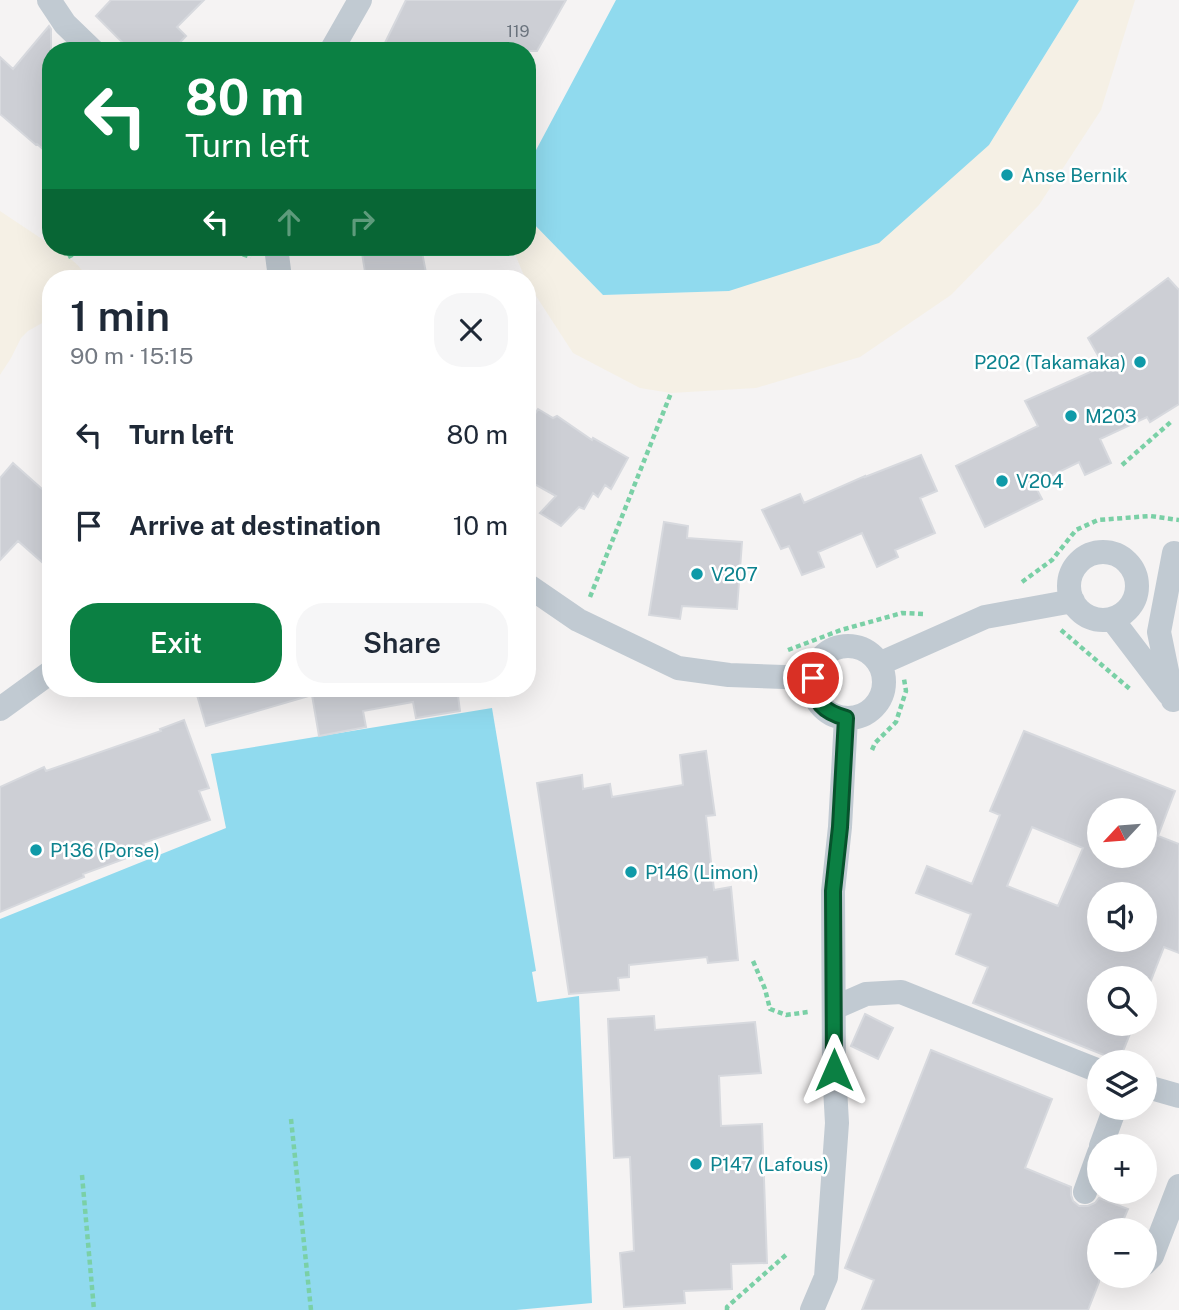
<!DOCTYPE html>
<html lang="en">
<head>
<meta charset="utf-8">
<style>
  body { margin:0; font-family:"Public Sans",sans-serif; background:#f6f6f7; color:#1f2937; height:100vh; display:flex; flex-direction:column; font-size:26px; white-space:nowrap }
  * { box-sizing:border-box; margin:0 }
  p { font-size:23px; color:#747a83 }
  .icon { flex:none; width:38px; height:38px; fill:none; stroke:currentColor; stroke-width:2; stroke-linecap:round; stroke-linejoin:round }
  .map { position:relative; flex:1; overflow:hidden }
  .sheet { position:absolute; left:42px; top:270px; width:494px; height:427px; display:flex; flex-direction:column; background:#fff; border-radius:28px; box-shadow:0 7px 28px #0002 }
  .sheet>* { flex:none }
  .hud { position:absolute; left:42px; top:42px; width:494px; height:214px; border-radius:28px; box-shadow:0 7px 28px #0002; background:#0b8043; color:#fff; overflow:hidden }
  .needle { width:46px; rotate:244deg }
  .fabs { position:absolute; left:1087px; top:798px; display:grid; gap:14px }
  .fabs a { display:grid; place-items:center; width:70px; height:70px; border-radius:50%; background:#fff; box-shadow:0 7px 28px #0002; font-size:35px }
  .pin { position:absolute; display:grid; place-items:center; width:60px; height:60px; color:#fff; margin:-30px; border:4px solid #fff; border-radius:50%; box-shadow:0 2px 7px #0007 }
  .me { position:absolute; width:77px; margin:-38px; rotate:0deg; stroke-linejoin:round; filter:drop-shadow(0 0 5px #0008) }
  .turn { display:flex; align-items:center; gap:24px; height:147px; padding:0 28px; font-size:32px }
  .turn .icon { width:91px; height:91px; stroke-width:2.5 }
  .turn b { display:block; font-size:49px; line-height:60px }
  .lanes { display:flex; align-items:center; height:66px; padding:0 28px; background:#0003; justify-content:center; gap:35px; direction:ltr }
  .lanes .off { opacity:.35 }
  .round { display:grid; place-items:center; flex:none; width:74px; height:74px; border-radius:28px; background:#f6f6f7 }
  .headline { display:flex; align-items:center; justify-content:space-between; height:119px; padding:0 28px }
  h1 { font-size:42px; font-weight:600; line-height:52px }
  .cta { display:flex; gap:14px; margin-top:auto; padding:14px 28px }
  .cta a { flex:1; height:80px; border-radius:28px; background:#0b8043; color:#fff; font-size:28px; font-weight:600; line-height:80px; text-align:center }
  .cta a+a { background:#f6f6f7; color:#1f2937 }
  ul { padding:0; list-style:none }
  li { display:flex; align-items:center; gap:21px; height:91px; padding:0 28px }
  li div { flex:1 }
  li b { display:block; font-size:26px }
  li em { font-style:normal }
  .map>svg:first-child { display:block }
  .sand { fill:#f5f0e5 }
  .water { fill:#90daee }
  .building { fill:#cdcfd5; stroke:#d7d9de; stroke-width:2; fill-rule:evenodd }
  .lines { fill:none; stroke-linecap:round; stroke-linejoin:round }
  .path { stroke:#7ad0a6; stroke-width:4.5; stroke-dasharray:5 3.5; stroke-linecap:butt }
  .street { stroke:#c1cad2; stroke-width:24 }
  .route-casing { stroke:#07532c; stroke-width:18 }
  .route { stroke:#0b8043; stroke-width:12 }
  .culture-dot { fill:#0f9aa8; stroke:#fff; stroke-width:2.5 }
  .labels { text-anchor:middle; dominant-baseline:central; stroke-width:5; stroke-linejoin:round; paint-order:stroke }
  .number-label { font-size:16px; fill:#6b747e }
  .culture-label { font-size:19px; fill:#0d838f; stroke:#fff; text-anchor:start }
</style>
</head>
<body>
<div class="map">
<svg width="1179" height="1310" viewBox="0 0 1179 1310">
  <rect width="100%" height="100%" fill="#f5f3f3"/>
  <path class="sand" d="M1079,0h56l-34,110 -62,95 -88,90 -91,62 -104,31 -85,5 -31,-5 -67,-35 -46,-71v-4h-2l-13,-31h15v-30l76,78 126,-4 260,-146z
    M0,211l51,34v2h2c13,8 27,17 34,31h-36v40l-23,13 -7,7 -10,20 -11,17z"/>
  <path class="water" d="M616,0h463l-90,145 -110,98 -150,48 -126,4 -76,-78v-50z
    M492,708l44,263 -4,1 5,30 42,-6 13,307 -76,7h-516v-391l226,-91 -15,-74z"/>
  <path class="building" d="M111,0h93l-27,27 9,9 -14,15h-41l-35,-35z
    M406,0h160l-29,51h-156z
    M49,26l2,3v127l-14,-12 -1,1 -36,-31v-57l13,12z
    M361,247h60l6,31h-61z
    M1168,278l11,12v114l-29,18 -3,-5 -47,22 11,24 -26,12 -6,-13 -45,22 8,15 -57,28 -29,-61 82,-40 -13,-25 79,-35 -16,-28z
    M538,409l15,9 4,-2 35,24 1,-2 35,20 -17,31 -6,-4 -7,12 -5,-4 -9,16 -5,-2 -18,19 -21,-13 16,-17 -29,-16v-49l1,-6z
    M921,455l16,36 -17,7 15,35 -40,17 3,7 -21,10 -15,-34 -44,19 6,15 -22,8 -13,-29 -8,3 -19,-39 38,-16 4,9 61,-27v1z
    M13,463l38,34v73l-33,-29 -18,19v-82z
    M664,522l24,4 -1,12 55,4 -5,67 -55,-3 -2,13 -31,-4z
    M195,688h262l3,23 -44,7 -3,-16 -50,9 3,16 -47,9 -7,-41 -106,31z
    M184,720l25,68 -10,3 11,29 -67,23 3,8 -63,23 1,3 -84,35v-125l44,-20 2,4 115,-40 -1,-2z
    M1024,731l151,60 -17,45 21,8v109l-15,-6 -18,46 -2,-1v-14h-45v46h35l-15,37 -146,-58 15,-36 -32,-13 15,-40 -55,-21 11,-27 45,18 28,-69 -10,-4zM1099,810h45v46h-45zM1032,827l51,21 -25,58 -51,-20zM1099,894h45v46h-45z
    M706,751l9,64 -9,1 8,74 17,-3 7,73 -30,3 -1,-6 -78,8v12l-11,1 1,12 -50,4 -32,-211 45,-8 1,14 27,-5 2,13 71,-12 -3,-30z
    M865,1014l28,14 -15,31 -27,-13z
    M654,1016l1,14 100,-8 6,51 -42,3 2,50 41,-2 5,139 -36,1 1,25 -48,2 1,12 -61,4 -4,-54 14,-2 -4,-94 -16,1 -6,-139z
    M931,1050l121,49 -27,69 46,19v8l2,6 6,5h9l7,-3 4,-5 29,11 -9,21h-20v52l-11,28h-226l12,-30 -29,-12z"/>
  <g class="lines">
    <path class="path" d="M134,247l49,6 39,-5 29,9
      M68,257l20,-10
      M1122,465l51,-45
      M1022,582l30,-22 24,-30 22,-10 52,-4 29,4
      M590,597l81,-204
      M1061,630l70,60
      M788,650l53,-20 61,-17 21,1
      M872,750l3,-7 21,-21 10,-31 -2,-12
      M753,961l12,28 5,20 16,6 22,-3
      M291,1119l20,191
      M82,1175l12,135
      M727,1310v-3l60,-53"/>
    <path class="street" d="M49,0l16,24 28,27
      M331,51l29,-51
      M276,247l4,31
      M1069 586a34 34 0 1 1 68 0a34 34 0 1 1-68 0Z
      M527,585l51,35 100,48 51,7 84,3
      M1112,619l57,75
      M812 682a36 36 0 1 1 72 0a36 36 0 1 1-72 0Z
      M879,664l106,-47 88,-16
      M1173,700l-14,-68 15,-79
      M0,709l51,-37
      M834,1008l32,-14 35,-2 198,79
      M1144,1086l35,10
      M1101,1146l14,-38
      M1085,1192l14,-39
      M1144,1264l8,-8 27,-70
      M812,1310l14,-33 11,-154 -3,-53 -1,-179 7,-64 6,-109"/>
  </g>
  <g class="lines">
    <g class="route-casing">
      <path id="route" d="M813,678c0,24 11,34 33,40l-6,109 -7,64 1,179"/>
    </g>
    <use href="#route" class="route"/>
  </g>
  <g class="culture-dot">
    <circle cx="1007" cy="175" r="7"/>
    <circle cx="1140" cy="362" r="7"/>
    <circle cx="1071" cy="416" r="7"/>
    <circle cx="1002" cy="481" r="7"/>
    <circle cx="697" cy="574" r="7"/>
    <circle cx="36" cy="850" r="7"/>
    <circle cx="631" cy="872" r="7"/>
    <circle cx="696" cy="1164" r="7"/>
  </g>
  <g class="labels">
    <g class="number-label">
      <text x="518" y="31">119</text>
    </g>
    <g class="culture-label">
      <text x="1021" y="175">Anse Bernik</text>
      <text x="1126" y="362" text-anchor="end">P202 (Takamaka)</text>
      <text x="1085" y="416">M203</text>
      <text x="1016" y="481">V204</text>
      <text x="711" y="574">V207</text>
      <text x="50" y="850">P136 (Porse)</text>
      <text x="645" y="872">P146 (Limon)</text>
      <text x="710" y="1164">P147 (Lafous)</text>
    </g>
  </g>
</svg>
<div class="fabs">
<a><svg class="needle" viewBox="-14 -14 28 28"><path d="M0-13l5 13h-10z" fill="#e53935"/><path d="M0 13l5-13h-10z" fill="#747a83"/></svg></a>
<a><svg class="icon" aria-label="sound" viewBox="0 0 24 24"><path d="M4 9h4l5-4v14l-5-4H4zM17 9q2 3 0 6"/></svg></a>
<a><svg class="icon" aria-label="search" viewBox="0 0 24 24"><circle cx="10" cy="10" r="6"/><path d="M15 15l6 6"/></svg></a>
<a><svg class="icon" aria-label="layers" viewBox="0 0 24 24"><path d="M12 4l9 5-9 5-9-5zM3 14l9 5 9-5"/></svg></a>
<a>+</a>
<a>−</a>
</div>
<div class="pin" style="left:813px;top:678px;background:#d93025"><svg class="icon" aria-label="arrive" viewBox="0 0 24 24"><path d="M6 21V4h12l-3 4 3 4H6"/></svg></div>
<svg class="me" style="left:834px;top:1070px" viewBox="-20 -20 40 40"><path d="M0-17L14 15 0 8-14 15z" fill="#0b8043" stroke="#fff" stroke-width="4"/></svg>
<div class="hud">
<div class="turn"><svg class="icon" aria-label="left" viewBox="0 0 24 24"><path d="M17 20v-9H6M10 6l-5 5 5 5"/></svg><div><b>80 m</b>Turn left</div></div>
<div class="lanes"><svg class="icon" aria-label="left" viewBox="0 0 24 24"><path d="M17 20v-9H6M10 6l-5 5 5 5"/></svg><svg class="icon off" aria-label="ahead" viewBox="0 0 24 24"><path d="M12 20V5M6 11l6-6 6 6"/></svg><svg class="icon off" aria-label="right" viewBox="0 0 24 24"><path d="M7 20v-9h11M14 6l5 5-5 5"/></svg></div>
</div>
<section class="sheet">
<div class="headline"><div><h1>1 min</h1><p>90 m · 15:15</p></div><a class="round"><svg class="icon" aria-label="close" viewBox="0 0 24 24"><path d="M6 6l12 12M18 6L6 18"/></svg></a></div>
<ul>
<li><svg class="icon" aria-label="left" viewBox="0 0 24 24"><path d="M17 20v-9H6M10 6l-5 5 5 5"/></svg><div><b>Turn left</b></div><em>80 m</em></li>
<li><svg class="icon" aria-label="arrive" viewBox="0 0 24 24"><path d="M6 21V4h12l-3 4 3 4H6"/></svg><div><b>Arrive at destination</b></div><em>10 m</em></li>
</ul>
<div class="cta"><a>Exit</a><a>Share</a></div>
</section>
</div>
</body>
</html>
